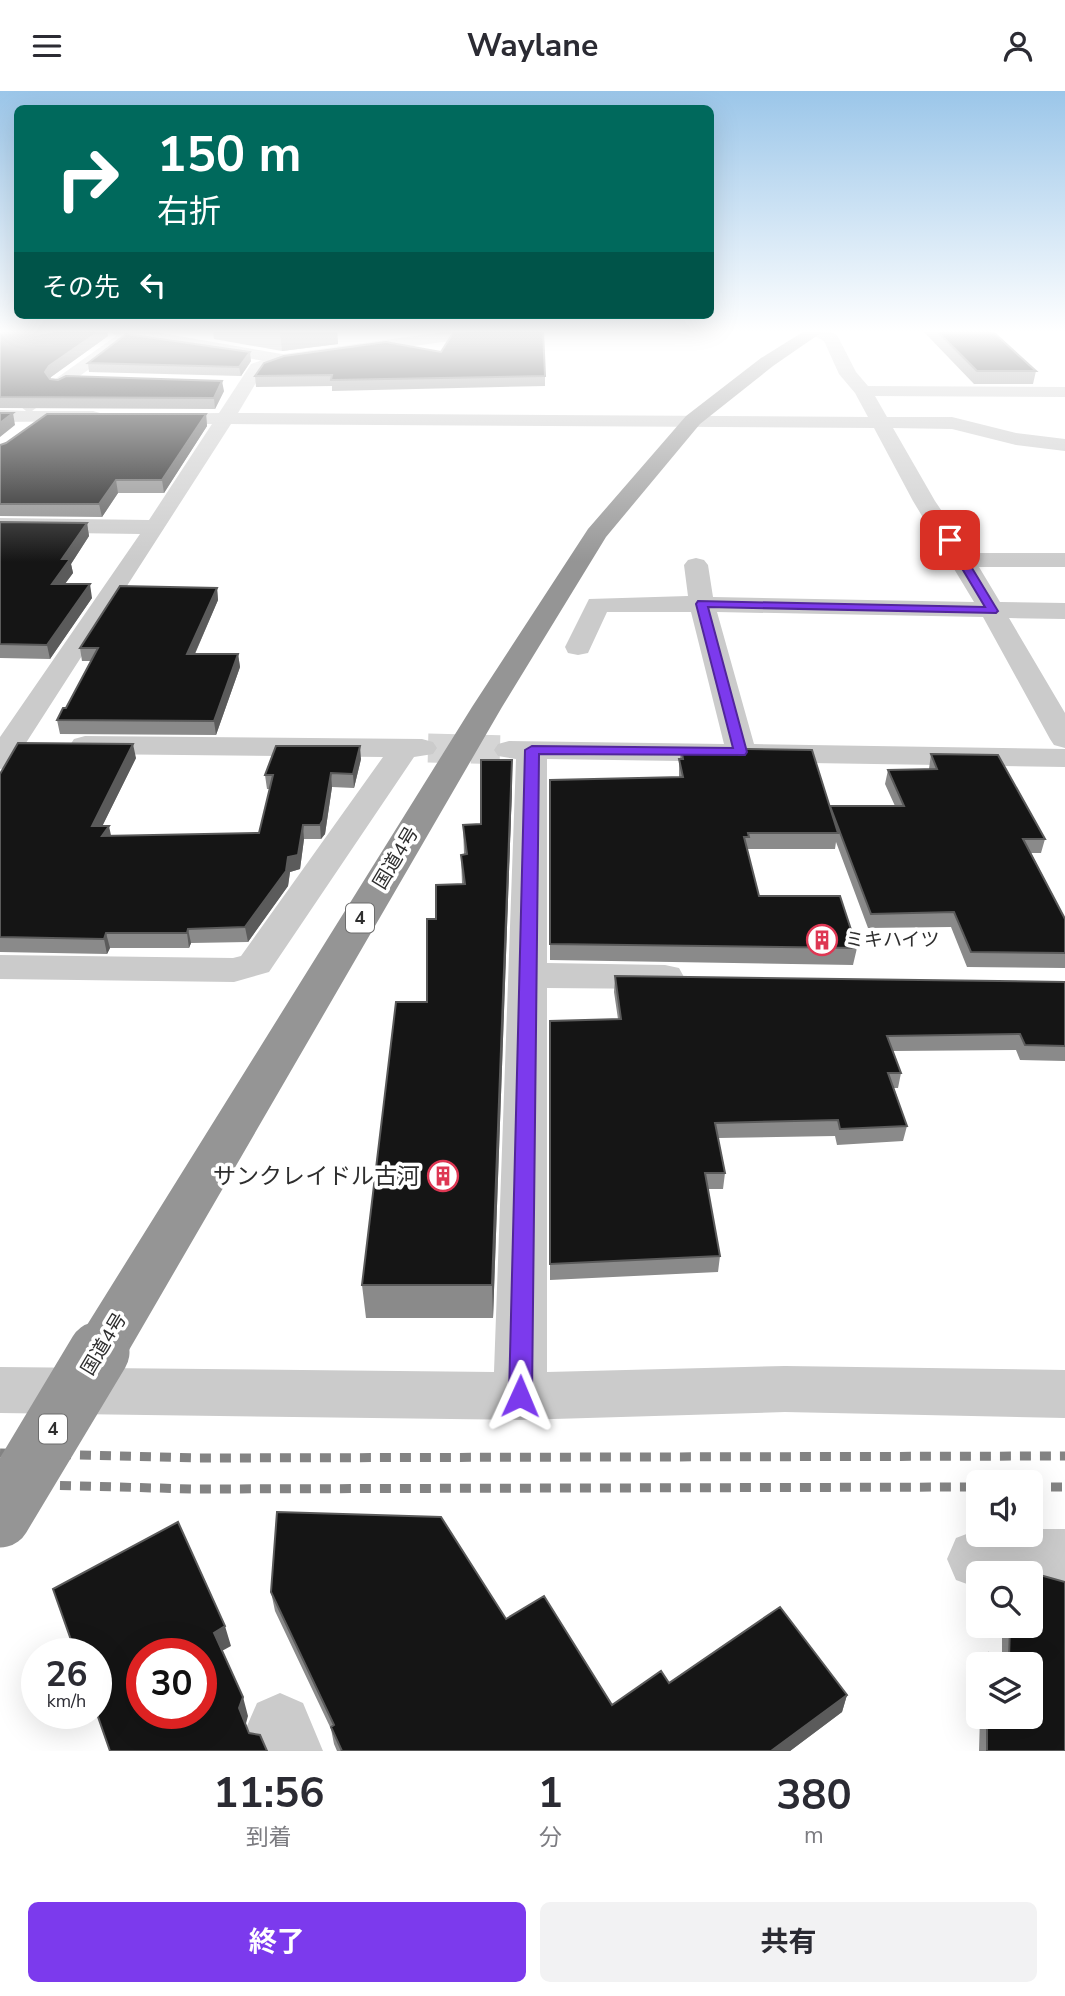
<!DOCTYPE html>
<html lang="ja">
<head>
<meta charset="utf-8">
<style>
  body { margin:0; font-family:"Nunito Sans","Noto Sans JP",sans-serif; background:#f2f2f3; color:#2b2b33; height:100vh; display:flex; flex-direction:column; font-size:26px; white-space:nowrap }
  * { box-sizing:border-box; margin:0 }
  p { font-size:23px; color:#7c7c81 }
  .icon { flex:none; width:38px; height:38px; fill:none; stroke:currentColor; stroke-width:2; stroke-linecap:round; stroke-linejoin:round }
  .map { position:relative; height:1660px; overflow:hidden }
  .sheet { display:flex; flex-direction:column; background:#fff; flex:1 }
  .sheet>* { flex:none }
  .guide { position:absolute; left:14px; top:14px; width:700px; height:214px; border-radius:10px; box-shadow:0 7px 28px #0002; background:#00695c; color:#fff; overflow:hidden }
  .fabs { position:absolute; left:966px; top:1379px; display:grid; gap:14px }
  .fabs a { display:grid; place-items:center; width:77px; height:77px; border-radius:10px; background:#fff; box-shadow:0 7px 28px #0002; font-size:35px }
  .speed { position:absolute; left:21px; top:1547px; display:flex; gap:14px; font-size:35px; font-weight:700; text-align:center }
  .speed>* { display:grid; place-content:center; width:91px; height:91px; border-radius:50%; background:#fff; box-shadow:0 7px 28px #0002; line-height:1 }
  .speed small { font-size:18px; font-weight:400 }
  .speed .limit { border:10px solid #d22; background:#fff; color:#111 }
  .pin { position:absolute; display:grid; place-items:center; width:60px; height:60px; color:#fff; margin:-30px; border-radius:14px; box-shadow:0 4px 10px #0006 }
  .me { position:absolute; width:77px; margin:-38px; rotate:1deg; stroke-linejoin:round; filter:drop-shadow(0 0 5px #0008) }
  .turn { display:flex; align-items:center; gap:24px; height:147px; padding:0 28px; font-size:32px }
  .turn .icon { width:91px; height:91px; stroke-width:2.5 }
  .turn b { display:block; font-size:49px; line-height:60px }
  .then { display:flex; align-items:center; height:66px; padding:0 28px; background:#0003; gap:14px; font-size:26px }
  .eta { display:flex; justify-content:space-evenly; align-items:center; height:119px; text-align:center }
  .eta b { font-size:42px; font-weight:700; line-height:49px }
  .button { display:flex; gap:14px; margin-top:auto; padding:14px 28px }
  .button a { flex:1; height:80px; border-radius:10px; background:#7c3aed; color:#fff; font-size:28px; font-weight:700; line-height:80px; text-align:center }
  .button a+a { background:#f2f2f3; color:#2b2b33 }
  header { display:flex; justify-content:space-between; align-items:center; height:91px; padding:0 28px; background:#fff; font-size:32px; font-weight:700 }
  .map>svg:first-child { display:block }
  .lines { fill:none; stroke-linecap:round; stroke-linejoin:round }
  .street-tunnel { stroke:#d5d5d5; stroke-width:29; stroke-dasharray:29 14; stroke-linecap:butt }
  .street { fill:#cbcbcb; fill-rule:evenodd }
  .secondary { fill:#b8b8b8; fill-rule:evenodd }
  .highway { fill:#959595; fill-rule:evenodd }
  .rail { stroke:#838383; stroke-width:9; stroke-dasharray:11 9; stroke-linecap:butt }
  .highway-bridge-far1 { stroke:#959595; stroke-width:48 }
  .highway-bridge { stroke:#959595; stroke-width:61 }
  .wall { fill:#8a8a8a }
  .shaded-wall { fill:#5b5b5b }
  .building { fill:#151515; stroke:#5b5b5b; stroke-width:2; fill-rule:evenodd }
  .route { fill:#7c3aed; stroke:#51269a; stroke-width:2 }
  .labels { text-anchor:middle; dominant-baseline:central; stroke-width:7; stroke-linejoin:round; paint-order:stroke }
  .shield { fill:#fff; stroke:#6d6d6d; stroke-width:2 }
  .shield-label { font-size:18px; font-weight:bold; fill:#2e2e2e }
  .street-label { font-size:19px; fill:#2e2e2e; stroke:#fff }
  .poi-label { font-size:19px; fill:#2e2e2e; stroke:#fff; text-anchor:start }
  .near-poi-label { font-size:23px; fill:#2e2e2e; stroke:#fff; text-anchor:end }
</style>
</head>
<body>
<header><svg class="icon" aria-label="menu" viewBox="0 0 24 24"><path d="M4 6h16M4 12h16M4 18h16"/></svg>Waylane<svg class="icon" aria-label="person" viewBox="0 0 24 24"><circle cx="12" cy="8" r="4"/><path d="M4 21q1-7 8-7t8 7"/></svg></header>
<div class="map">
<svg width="1065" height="1660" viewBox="0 0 1065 1660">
  <rect width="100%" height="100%" fill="#fff"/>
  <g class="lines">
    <path class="street-tunnel" d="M428,657l81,2"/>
    <path class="street" d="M458,239h43l-8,5 -208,29 -22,7 -25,42 630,4 -13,-24 -16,-19 -15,-33 -14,-7 -1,-4h18l10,5 19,37 12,14 197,1v10l-190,-1 12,21h65l64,16 49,6v12l-49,-6 -64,-16 -59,-1 42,73 35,52h95v14h-86l21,35 65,1v16l-56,-1 56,95v35l-11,-3 -4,-6 -67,-122 -266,-5 37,132 311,5v18l-518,-8v204l118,2 14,3 5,9 -5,9 -14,3 -118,-1v384l238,-6 280,4v48l-280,-6 -265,8 -520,-7v-46l494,5 22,-613 -18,-3 -4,-6 4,-6 11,-3 215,3 -33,-132h-84l-19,41 -10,2 -10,-2 -3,-6 24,-48 99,-3 -4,-31 4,-5 8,-2 8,2 4,5 5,32 261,5 -61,-101 -39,-73 -643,-4 -216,336 -4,7 -11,2v-32l140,-203 -140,-2v-14l149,2 63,-96h-57l-9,-6 2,-4 71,-1 32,-49 25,-9z
      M123,240h12l2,3 -105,77h61l7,2 2,4 -2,4 -100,1v-12l26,1 -6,-5 3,-4z
      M85,645l337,3 11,3 4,6 -4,6 -19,3 -145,215 -35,10 -234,-3v-24l233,3 8,-2 142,-199 -298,-3 -11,-3 -4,-6 4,-6z
      M1031,1438h34v58h-34v-14h-53v15l-22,-8 -9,-21 9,-21 21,-8 1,5h53z
      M280,1602l23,10 20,48h-66l-10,-25 10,-23z"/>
    <path class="secondary" d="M107,239h37l138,24 9,5 -9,5 -167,-29z"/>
    <path class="highway" d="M806,239h19l-52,36 -73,58 -94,113 -104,170 -377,650 -19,7 -19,-7 -8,-16 8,-16 385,-618 116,-178 98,-113 75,-58z"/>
    <path class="rail" d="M0,1362l198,5 867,-2
      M0,1393l194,5 784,-2
      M1031,1396h34"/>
    <path class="highway-bridge-far1" d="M98,1263l8,-13"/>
    <path class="highway-bridge" d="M0,1426l99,-165"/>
  </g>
  <path class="wall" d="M0,239h107l1,6 -57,41 -1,2 174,12 -9,18 -215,-1z
    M213,239h124l1,14 -56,7 -68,-12z
    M925,239h66l45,41 -3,13h-59l-50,-52z
    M441,261l104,24v10l-213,5v-5l-76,1 -1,-11z
    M251,270l-10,15 -152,-4 -1,-9z
    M206,323l1,12 -43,67h-46l-16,24 -102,-1v-71z
    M0,431l87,1 2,13 -18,28 2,9 -8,11 27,14 -42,61 -50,-1z
    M217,497l1,12 -23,54h43l2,13 -24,68 -156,-1 -3,-14 9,-12 25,-47h-9l-2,-13z
    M681,657l149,60 65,-2 -10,-22 3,-14 41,-1 2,-15 114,85 -4,14h-10l34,66v49l-98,-1 -16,-40 -83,1 -32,-86 -1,7h-88l12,47 98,52 -4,17 -303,-5v-180l129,-3v-18h1z
    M136,667l-34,68 9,10 148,-3 11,-44h-3l-2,-14 96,-16 -7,29 -22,-1 -7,47 -4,5h-17l-4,30 -10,3 -2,14 -40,56 -57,1 -2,5h-79l-3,6 -107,-2v-178z
    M512,669v28l-19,530h-127l-4,-33 65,-283 9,-83 26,-35 -1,-29 3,-1 -1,-29 18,-1z
    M615,885l450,6v79l-45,-1 -4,-10 -123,1 8,22 -3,15h-4l13,38 -4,15 -66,4 -2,-9 -117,2 7,35 -2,16h-15l12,67 -2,16 -168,8v-259l68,-2 -4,-27z
    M1011,1476l54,15v169h-86l1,-34h51v-53h-47l5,-11 13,4v-31h29v-53h-23z
    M271,1501l235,27 106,86 57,-22 178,12 -5,17 -52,39h-453l-3,-7 -3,-15 -56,-118z"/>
  <path class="shaded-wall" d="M101,239h6l1,6 -57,41 -4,6 -2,-11 4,-6z
    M287,239h50l1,14 -56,7 -2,-20z
    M250,261l1,9 -10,15 -2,-9z
    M222,290l2,10 -9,18 -1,-11z
    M13,322l2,12 -15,12v-14z
    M206,323l1,12 -43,67 -2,-13z
    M116,389l2,13 -16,24 -3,-13z
    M87,432l2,13 -18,28 2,9 -18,24 -3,-13 10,-25z
    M90,493l2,14 -42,61 -3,-14z
    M217,497l1,12 -29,67 -2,-13z
    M238,563l2,13 -24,68 -2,-14z
    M133,653l3,14 -41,83 -3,-15z
    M360,655l1,13 -7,29 -1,-14z
    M512,669v28l-19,530 -1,-33z
    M331,682l1,14 -7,47 -4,5 -1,-14z
    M303,734l1,14 -4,30 -10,3 -2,14 -40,56 -3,-15 43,-70z
    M109,735l3,14 -10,-4z
    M188,838l3,14 -2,5 -2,-15z
    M106,842l4,15 -3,6 -3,-15z
    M225,1535l6,20 -11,6 -6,-19z
    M847,1604l-5,17 -52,39h-19z
    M243,1606l5,19 -3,11 -6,-19z"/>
  <path class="building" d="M0,239h101l-52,36 -4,6 5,7 8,1 8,-4 156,5 -8,17 -214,-1z
    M477,239h66l2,46 -214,4 1,-5 -77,1 9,-13 20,-7 102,-14 55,10 12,-19z
    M936,239h55l45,41h-59z
    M126,243l124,18 -11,15 -151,-4z
    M0,322h13l-13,10z
    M47,323h159l-44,66h-46l-17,24h-99v-59l6,-2z
    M0,431l87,1 -25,36h8l-18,25h38l-43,61 -47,-1z
    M120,495l97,2 -30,66h51l-24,67 -157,-1 6,-12h3l32,-60h-18z
    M18,652l115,1 -41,82h17l-7,10 157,-3 14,-58h-8l11,-29h84l-7,28 -22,-1 -8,47 -3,5h-17l-5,30 -10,2 -2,14 -41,56 -57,2 -1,4h-81l-2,6 -104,-2v-163z
    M681,657l131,2 26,83h-90l1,4h-5l15,59h81l17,52 -307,-4v-164l133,-3 -4,-18h4z
    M931,663l67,1 47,84h-22l42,80v34l-94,-1 -17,-40 -83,2 -41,-108h74l-16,-36 49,-1z
    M481,669h31l-20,525h-130l34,-283h31v-83h9v-34l29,-1 -4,-29 6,-1 -4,-29 18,-1z
    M615,885l450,6v64l-40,-1 -5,-11 -133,2 14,37h-13l19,53 -67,3 -2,-9 -123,3 10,50h-20l15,83 -170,8v-243l71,-2z
    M277,1421l164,5 65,102 38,-23 68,109 49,-34 8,12 111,-76 67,88 -76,56h-429l-11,-24 3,-2 -63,-133z
    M178,1431l47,104 -11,7 29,64 -4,11 10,25 11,2 7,16h-157l-14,-40v-57h-20l-23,-65zM142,1563h59v59h-59z
    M1011,1476l54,15v169h-78v-34h44v-53h-42v-11l20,6 1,-33h21v-53h-20z"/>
  <linearGradient id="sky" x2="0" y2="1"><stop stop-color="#9bc6e9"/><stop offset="0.51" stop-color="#fff"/><stop offset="1" stop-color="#fff" stop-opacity="0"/></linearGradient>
  <rect width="1065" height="471" fill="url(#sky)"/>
  <path class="route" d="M947,447l8,2 43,71 -2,2 -288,-6 39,145 -2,3 -206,-1 -7,642 -3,7 -9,3 -8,-3 -3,-7 16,-646 7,-4 201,2 -37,-144 2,-3 287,6 -40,-67z"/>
  <defs>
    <g id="building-ring" transform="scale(1.575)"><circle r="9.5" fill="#fff" stroke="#de3753" stroke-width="1.5"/><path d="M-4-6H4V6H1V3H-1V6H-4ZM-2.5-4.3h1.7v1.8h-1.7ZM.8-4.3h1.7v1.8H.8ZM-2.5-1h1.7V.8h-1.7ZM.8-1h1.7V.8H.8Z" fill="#de3753"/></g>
  </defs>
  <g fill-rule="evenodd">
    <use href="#building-ring" x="822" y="849"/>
    <use href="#building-ring" x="443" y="1085"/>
  </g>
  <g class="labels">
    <g class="shield">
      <rect x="346" y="812.5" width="28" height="29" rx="5"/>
      <rect x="39" y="1323.5" width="28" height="29" rx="5"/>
    </g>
    <g class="shield-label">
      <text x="360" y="827">4</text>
      <text x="53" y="1338">4</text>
    </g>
    <g class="street-label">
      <text transform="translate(396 767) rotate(-59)">国道4号</text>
      <text transform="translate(104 1253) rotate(-59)">国道4号</text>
    </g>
    <g class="poi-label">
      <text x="845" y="849">ミキハイツ</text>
    </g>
    <g class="near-poi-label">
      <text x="420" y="1085">サンクレイドル古河</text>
    </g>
  </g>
</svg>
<div class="fabs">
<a><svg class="icon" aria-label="sound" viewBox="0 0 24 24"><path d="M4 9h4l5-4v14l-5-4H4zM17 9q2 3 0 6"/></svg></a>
<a><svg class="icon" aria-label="search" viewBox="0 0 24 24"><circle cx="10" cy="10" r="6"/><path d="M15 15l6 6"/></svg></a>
<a><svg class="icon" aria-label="layers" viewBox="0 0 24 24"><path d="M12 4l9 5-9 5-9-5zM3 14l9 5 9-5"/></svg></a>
</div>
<div class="speed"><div>26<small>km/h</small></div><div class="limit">30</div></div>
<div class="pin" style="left:950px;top:449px;background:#d93025"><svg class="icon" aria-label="arrive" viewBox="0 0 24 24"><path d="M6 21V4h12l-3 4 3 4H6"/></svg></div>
<svg class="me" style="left:520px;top:1305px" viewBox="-20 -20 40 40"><path d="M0-17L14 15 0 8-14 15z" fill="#7c3aed" stroke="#fff" stroke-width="4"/></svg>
<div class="guide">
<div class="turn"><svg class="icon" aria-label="right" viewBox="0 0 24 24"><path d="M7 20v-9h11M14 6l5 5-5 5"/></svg><div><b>150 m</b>右折</div></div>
<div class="then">その先<svg class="icon" aria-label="left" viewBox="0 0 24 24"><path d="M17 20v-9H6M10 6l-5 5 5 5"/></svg></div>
</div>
</div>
<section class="sheet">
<div class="eta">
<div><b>11:56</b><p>到着</p></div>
<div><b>1</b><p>分</p></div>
<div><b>380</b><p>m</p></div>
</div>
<div class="button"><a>終了</a><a>共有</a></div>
</section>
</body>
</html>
